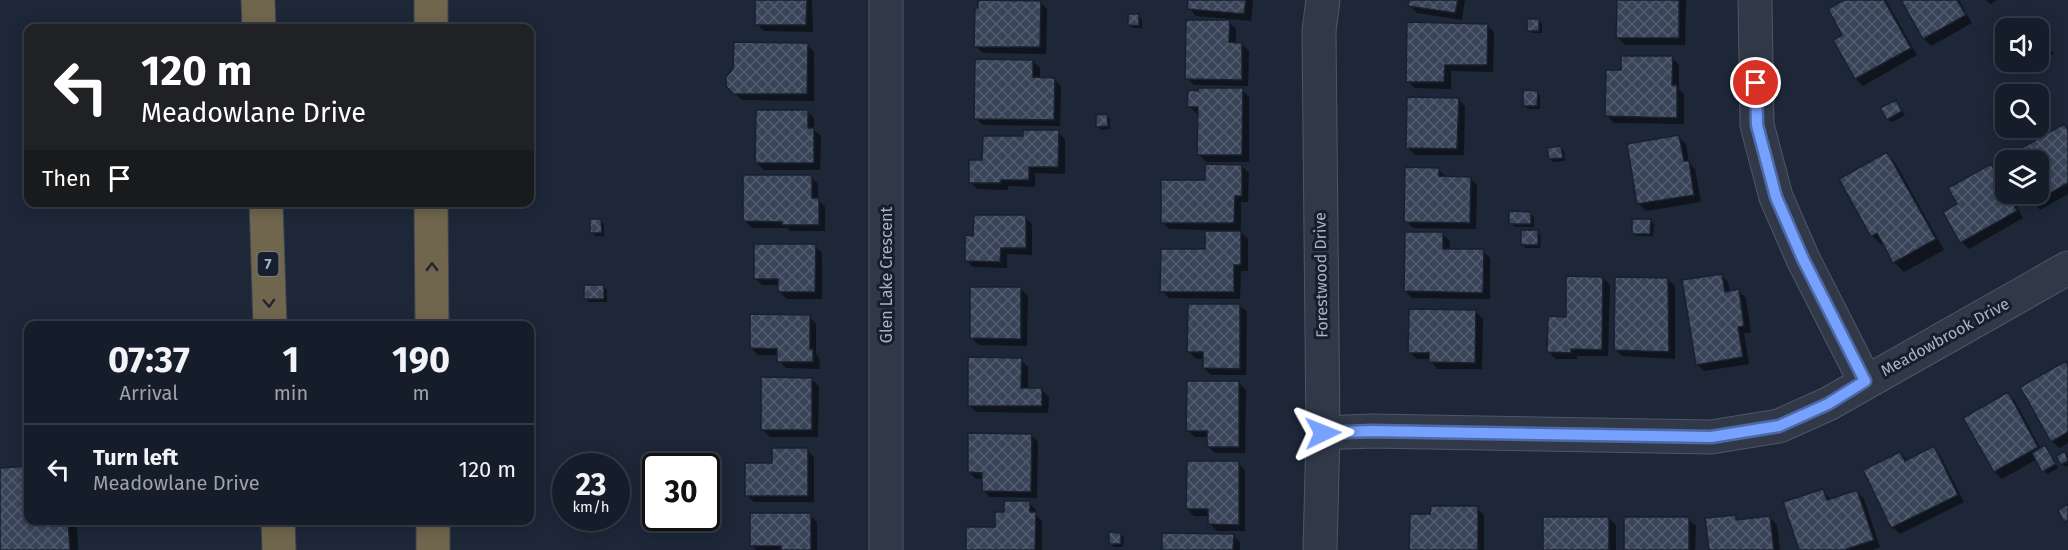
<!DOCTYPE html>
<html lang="en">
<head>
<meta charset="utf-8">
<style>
  body { margin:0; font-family:"Fira Sans",sans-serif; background:#1f2632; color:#f1f3f6; height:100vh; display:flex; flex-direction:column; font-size:22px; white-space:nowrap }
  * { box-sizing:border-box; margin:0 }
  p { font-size:20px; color:#9ea2a8 }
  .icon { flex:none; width:33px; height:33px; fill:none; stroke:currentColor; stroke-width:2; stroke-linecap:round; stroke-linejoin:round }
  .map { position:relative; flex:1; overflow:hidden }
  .drawer { position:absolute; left:24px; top:321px; width:510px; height:204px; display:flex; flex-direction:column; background:#161d2a; border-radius:12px; box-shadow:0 3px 15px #0003,0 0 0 2px #353b47 }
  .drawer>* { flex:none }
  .hud { position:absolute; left:24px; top:24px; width:510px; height:183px; border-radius:12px; box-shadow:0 3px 15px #0003,0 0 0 2px #353b47; background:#202124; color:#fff; overflow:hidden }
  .controls { position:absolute; left:1995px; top:18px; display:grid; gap:12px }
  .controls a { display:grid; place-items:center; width:54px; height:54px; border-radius:12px; background:#161d2a; box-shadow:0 3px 15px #0003,0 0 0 2px #353b47; font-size:30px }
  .speed { position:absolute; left:552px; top:453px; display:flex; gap:12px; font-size:30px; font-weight:700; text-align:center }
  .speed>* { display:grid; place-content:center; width:78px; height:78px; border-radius:50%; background:#161d2a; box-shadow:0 3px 15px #0003,0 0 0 2px #353b47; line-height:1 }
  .speed small { font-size:15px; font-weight:400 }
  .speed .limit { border:3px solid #111; border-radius:9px; background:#fff; color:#111 }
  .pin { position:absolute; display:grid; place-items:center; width:51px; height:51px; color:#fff; margin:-26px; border:3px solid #fff; border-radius:50%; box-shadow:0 2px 6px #0007 }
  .me { position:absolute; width:66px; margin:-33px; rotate:88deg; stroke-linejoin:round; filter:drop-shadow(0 0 4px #0008) }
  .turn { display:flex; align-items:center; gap:21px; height:126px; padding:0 18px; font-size:27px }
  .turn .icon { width:78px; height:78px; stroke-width:2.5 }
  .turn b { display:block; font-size:42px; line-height:51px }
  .then { display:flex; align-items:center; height:57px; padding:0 18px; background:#0003; gap:12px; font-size:22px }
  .eta { display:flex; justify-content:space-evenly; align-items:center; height:102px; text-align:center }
  .eta b { font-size:36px; font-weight:700; line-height:42px }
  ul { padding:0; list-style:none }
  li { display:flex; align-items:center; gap:18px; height:90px; padding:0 18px; border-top:2px solid #353b47 }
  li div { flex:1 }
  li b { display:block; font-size:22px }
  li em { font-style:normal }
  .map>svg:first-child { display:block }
  .shadow { fill:#0007 }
  .building { fill:url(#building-cross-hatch); stroke:#19202f; stroke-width:1.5 }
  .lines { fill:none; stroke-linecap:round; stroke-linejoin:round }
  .minor-casing { stroke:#4f5667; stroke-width:35 }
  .highway-casing { stroke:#3c4353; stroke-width:35 }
  .minor { stroke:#313949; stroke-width:33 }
  .highway { stroke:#70654d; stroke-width:33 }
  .oneway { stroke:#202530 }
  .route-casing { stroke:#4d69a6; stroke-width:15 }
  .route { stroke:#77a1ff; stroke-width:10 }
  .labels { text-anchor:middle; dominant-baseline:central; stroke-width:6; stroke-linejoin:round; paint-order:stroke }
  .shield { fill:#171e2d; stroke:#7f8698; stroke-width:1.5 }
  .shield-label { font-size:15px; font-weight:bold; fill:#abb3c6 }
  .street-label { font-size:16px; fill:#abb3c6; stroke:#171e2d }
</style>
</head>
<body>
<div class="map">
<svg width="2068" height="550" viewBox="0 0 2068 550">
  <defs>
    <pattern id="building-cross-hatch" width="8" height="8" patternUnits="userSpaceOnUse" patternTransform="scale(1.5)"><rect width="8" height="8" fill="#394459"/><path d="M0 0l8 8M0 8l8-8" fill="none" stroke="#535d6f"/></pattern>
  </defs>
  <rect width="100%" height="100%" fill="#1d2738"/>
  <path class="shadow" d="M757,0h55l1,32 -49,-1 -7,-7z
    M980,0l60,2 7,7 -1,45 -63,-1 -7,-7z
    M1190,0h63l-2,21 -55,-5 -7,-8z
    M1411,0h54l-3,20 -45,-7 -7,-7z
    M1618,0h68l-1,45h-60l-7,-8z
    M1847,0h39l31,55 -54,31 -7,-7 -21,-39 9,-5z
    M1902,0h57l13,23 -41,23 -7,-7z
    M1986,0h11l-7,4z
    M1139,16l3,3v9h-9l-4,-3z
    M1539,21l3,3v9h-10l-4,-3z
    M1229,22l7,7v15h6l7,7 -1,35 -54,-1 -7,-7z
    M1487,25l7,7 -1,40 -42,-1v18l-36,-1 -7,-7z
    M2044,39l10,15 -14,8 -2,-2v-18z
    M807,44l7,8v49l-72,-1 -15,-14z
    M1672,57l7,8v24l5,5v30l-70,-1 -7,-7 15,-45z
    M1033,61l7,7v11h14l7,7 -1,40 -77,-1 -7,-7z
    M1242,90l7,7v65h-43l-7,-7v-42h-3l-7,-7z
    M1537,92l3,4v13h-12l-4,-4z
    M1458,99l7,7 -1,49h-49l-7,-7z
    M1899,105l6,10 -13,7 -4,-3z
    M807,111l7,7v12l7,6 -1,34h-56l-7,-7z
    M1107,116l3,3v10l-9,1 -3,-4z
    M2064,126l4,3v65l-28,16 -12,-16h10v-34h-29l-1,-2z
    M1058,132l7,7v35l-30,-1v14l-27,-1v4l-31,-1 -7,-7 14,-20 40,-24z
    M1679,137l7,7 3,19 6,6 6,33 -55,9 -7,-7 -10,-59z
    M1561,148l3,3 1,10 -12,1 -3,-4z
    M1886,154l10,10 48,86 -40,22 -10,-10 -10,-18 -2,1 -10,-9z
    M1242,166l7,7 -1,29h-7v28h-3l10,9v32h-7l-1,28 -71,-1 -7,-7 44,-40v-21l-37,-1 -7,-7 45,-40z
    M1991,166l7,7 8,13v8h4l13,24 -54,31 -7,-7z
    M1438,169l7,7 25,2 7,7 -1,44 -63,-1 -7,-7z
    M811,177l7,7v16l7,7v24h-35l-3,-3h-35l-7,-7z
    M1530,213l4,4v10h-20l-3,-4z
    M1025,217l7,7v31l-25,-1v14l-34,-1 -7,-7 9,-23z
    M601,221l3,3v12h-9l-3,-4z
    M1650,221l4,3 -1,12h-16l-4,-3z
    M1537,232l4,3 -1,13h-14l-4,-3z
    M1442,234l8,7 -1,9 34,1 7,7v41l-78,-1 -7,-7z
    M815,246l7,7v46h-35l-7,-7v-7h-18l-7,-7z
    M1721,275l7,7 2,10 9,-1 7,7 5,35h-7l5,31 -45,7 -7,-7z
    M1603,278l7,7 -2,71h-31v3h-21l-8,-7 19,-34z
    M1668,279l7,7v73l-53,-3 -7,-7z
    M604,286l3,4v12h-18l-4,-4z
    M1021,289l7,7 -1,50 -48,-1 -8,-7z
    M1239,305l8,7 -1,63h-35l-7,-7v-9h-8l-7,-7z
    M1475,311l8,8 -1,50h-45l-7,-10h-13l-8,-7z
    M809,316l7,8v30l3,4 1,11 -34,-1 -7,-7v-6h-21l-7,-7z
    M1021,360l7,7v23h14l7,7 -1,16 -72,-1 -7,-7z
    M2065,363l3,3v77l-9,5 -7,-7z
    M811,379l8,7 -1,51h-48l-7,-7z
    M1239,383l7,7 -1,63h-30l-7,-7v-9h-13l-7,-7z
    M2008,394l7,7 26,48 4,-2 3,3 10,18 -11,6 -10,-15 -35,20 -7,-7z
    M1031,435l7,7 -1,56 -47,-1 -7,-7v-11h-7l-7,-7z
    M1933,448l7,7 24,47 -64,32 -7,-7 -28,-56 35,-18 8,8z
    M807,450l7,7v45h-60l-8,-7 28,-30z
    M2065,453l3,3v10l-2,1 -4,-3z
    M1238,463l7,7v61h-28l-7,-7v-8h-16l-7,-7z
    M28,468v52h49l1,30h-78v-80z
    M1823,491l8,9 26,-9 7,8 16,48 -8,3h-71z
    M1029,503l7,7v5l6,6v29h-75l29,-21 10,-16z
    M1477,508l7,7v35h-73l21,-35z
    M810,515l7,7v28h-61l-4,-5z
    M1735,516l5,5 30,-3 7,7 3,25h-70z
    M1609,518l7,8v24h-72z
    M1688,519l8,7 -1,24h-70z
    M1120,534l4,3 -1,10h-9l-4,-4z
    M1233,535l7,7v8h-76z"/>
  <path class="building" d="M755,0h52l-1,25h-51z
    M978,0l63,1 -1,46h-66l1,-39h3z
    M1188,0h58l-2,14 -57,-5z
    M1409,0h49l-3,13 -47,-7z
    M1617,0h62v38h-63z
    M1844,0h40l27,48 -56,31 -22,-39 9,-5 -14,-26z
    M1901,0h56l9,15 -43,24z
    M1128,14h11v12l-11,-1z
    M1527,19h12v12h-12z
    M1186,20h44l-1,22 13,1v37l-57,-1z
    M1407,22l81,2 -1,41h-42l-1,17h-38z
    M2044,38l8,13 -14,7v-17z
    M734,42l74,1 -1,51h-74l-7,-8v-9l7,-8z
    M1621,56h52l-1,29h5v33l-72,-2 1,-46h15z
    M975,59l58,1v17l22,1 -1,42 -80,-1z
    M1198,88h45l-1,67h-45l1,-48h-11l1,-17 10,1z
    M1523,90l15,1 -1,15h-14z
    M1407,97l52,1 -2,51 -51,-1z
    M1896,100l6,11 -15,9 -7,-12z
    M756,110h52v18h6v35h-59z
    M1107,114l1,12 -12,1v-12z
    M2064,124l4,6v53l-37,21 -5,-10h12v-34h-30l-2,-3z
    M1023,130h36l-1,37h-29v13h-28v3h-32v-23h13l1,-24h40z
    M1679,135l5,26h5l5,34 -57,9 -10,-60z
    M1561,146l2,12 -14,1 -2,-11z
    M1887,152l49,87 -43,24 -16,-30 -6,4 -32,-58z
    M1205,164l37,1v31h-7l-1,27h-73v-43h44z
    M1991,164l15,25v5h2l9,17 -57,32 -17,-31 14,-8 -9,-16z
    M1405,167l34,1v8l32,1 -1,46 -66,-1z
    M743,175h69v23h7v27h-37v-3l-39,-1z
    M1509,211l22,1v12h-22z
    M974,215h52v33h-25l-1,14 -35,-1v-26l8,1z
    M590,219h11l1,14h-12z
    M1632,219h19l-1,15h-18z
    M1521,230h17v15h-17z
    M1205,231h36v34h-7v27h-74l1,-43h44z
    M1405,232h38v17h41l-1,44 -79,-2z
    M754,244h62l-1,48h-37v-13h-24z
    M1722,274l3,18 14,-3 5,37 -6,1 5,30 -47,8 -14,-85z
    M1566,276l37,1 -1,73 -31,-1v4l-24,-1 1,-36 18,1z
    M1615,277l53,1 1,74 -55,-2z
    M584,285h20v14h-20z
    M970,287h51v52l-51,-1z
    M1188,304h52v65l-37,-1v-16h-16z
    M1409,309l67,1 -1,53 -46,-1v-9h-21z
    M750,314l60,1v34h3v13h-36v-13l-27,-1z
    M968,357l54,1 -1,30h21v18h-74z
    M2066,361l2,5v66l-17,10 -31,-55z
    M761,377l51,1v52h-51z
    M1187,381h52v66h-32v-16h-21z
    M2008,392l30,55 -44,25 -31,-54z
    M968,433l64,1 -1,58 -49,-1v-18l-14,-1z
    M2045,445l11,19 -14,8 -10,-19z
    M1934,446l24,49 -67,33 -28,-58 37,-18 5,9z
    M772,448h36v48h-63v-33h27z
    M2065,451l3,10 -7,4 -5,-9z
    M1187,461h52v64l-31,-1v-15h-22z
    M28,466v54h40l2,30h-70v-82z
    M1823,489l4,11 30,-10 17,50 -30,10h-45l-16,-48z
    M1004,501h26v11h6l-1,38h-69v-23h29v-15h9z
    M2068,504v16l-4,2 -6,-12z
    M1431,506h47v44h-69l1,-36h20z
    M750,513h61v37h-30v-4h-31z
    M1736,515v5l34,-4 4,34h-65l-4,-32z
    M1543,517h66v33h-66z
    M1624,517h65v33h-65z
    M1109,532l12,1v11h-12z
    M1162,533l72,1 -1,16h-71z"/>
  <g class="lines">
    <g class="minor-casing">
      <path id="minor" d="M886,0v550
        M1755,0l2,125 19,72 27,62 62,122
        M1323,433l48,-2 340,6 68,-11 49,-22 240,-136
        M1320,550l3,-117 -4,-402 4,-31"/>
    </g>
    <g class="highway-casing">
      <path id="highway" d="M258,0l1,28
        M431,0v28
        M266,202l4,124
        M431,202l1,124
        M278,520l1,30
        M433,520v30"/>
    </g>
    <use href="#minor" class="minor"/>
    <use href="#highway" class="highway"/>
  </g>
  <defs><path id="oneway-chevron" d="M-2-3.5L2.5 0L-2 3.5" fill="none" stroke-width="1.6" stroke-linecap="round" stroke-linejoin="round" transform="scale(1.5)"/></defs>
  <g class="oneway">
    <use href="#oneway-chevron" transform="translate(432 267) rotate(-90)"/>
    <use href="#oneway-chevron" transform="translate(269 303) rotate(88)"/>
  </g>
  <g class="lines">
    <g class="route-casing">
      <path id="route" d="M1323,433l48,-2 340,6 68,-11 49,-22 37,-23 -62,-122 -27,-62 -19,-72 -1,-42"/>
    </g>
    <use href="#route" class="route"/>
  </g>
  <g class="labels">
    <rect class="shield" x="257.5" y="252" width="21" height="24" rx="4.5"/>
    <g class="shield-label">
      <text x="268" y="264">7</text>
    </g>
    <g class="street-label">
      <text transform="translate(886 275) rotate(-90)">Glen Lake Crescent</text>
      <text transform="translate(1321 275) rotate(-91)">Forestwood Drive</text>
      <text transform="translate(1945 337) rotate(-29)">Meadowbrook Drive</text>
    </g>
  </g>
</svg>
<div class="controls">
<a><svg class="icon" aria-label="sound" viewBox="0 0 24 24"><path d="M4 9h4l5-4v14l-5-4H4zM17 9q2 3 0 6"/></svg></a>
<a><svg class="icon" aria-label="search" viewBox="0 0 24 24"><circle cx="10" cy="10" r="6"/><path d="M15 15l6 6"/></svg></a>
<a><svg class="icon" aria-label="layers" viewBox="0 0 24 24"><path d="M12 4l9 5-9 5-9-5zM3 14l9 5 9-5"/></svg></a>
</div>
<div class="speed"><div>23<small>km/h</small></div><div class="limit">30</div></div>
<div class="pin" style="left:1756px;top:83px;background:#d93025"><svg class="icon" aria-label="arrive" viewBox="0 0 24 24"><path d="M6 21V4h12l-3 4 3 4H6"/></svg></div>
<svg class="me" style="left:1323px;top:433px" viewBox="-20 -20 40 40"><path d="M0-17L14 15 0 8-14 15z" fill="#77a1ff" stroke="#fff" stroke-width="4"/></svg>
<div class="hud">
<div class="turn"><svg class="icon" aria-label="left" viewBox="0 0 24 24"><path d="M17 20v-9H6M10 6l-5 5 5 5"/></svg><div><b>120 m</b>Meadowlane Drive</div></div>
<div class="then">Then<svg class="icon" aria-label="arrive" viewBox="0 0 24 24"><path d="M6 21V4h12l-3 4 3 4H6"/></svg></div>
</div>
<section class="drawer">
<div class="eta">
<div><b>07:37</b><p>Arrival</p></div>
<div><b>1</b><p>min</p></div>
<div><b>190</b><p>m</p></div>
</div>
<ul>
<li><svg class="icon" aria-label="left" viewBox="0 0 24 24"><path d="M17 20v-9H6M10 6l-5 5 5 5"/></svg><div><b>Turn left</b><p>Meadowlane Drive</p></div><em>120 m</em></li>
</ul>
</section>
</div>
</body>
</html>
